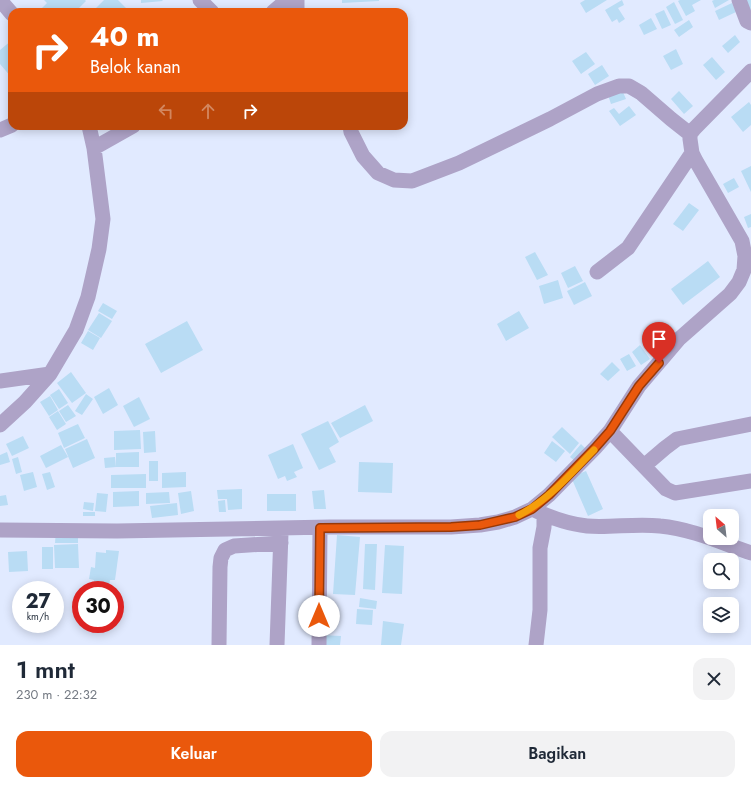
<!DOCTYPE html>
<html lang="id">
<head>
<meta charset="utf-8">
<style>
  body { margin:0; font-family:Jost,sans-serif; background:#f2f2f3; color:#1f2937; height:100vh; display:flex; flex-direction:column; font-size:15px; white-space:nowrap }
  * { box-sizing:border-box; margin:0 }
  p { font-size:13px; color:#747a83 }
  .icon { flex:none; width:22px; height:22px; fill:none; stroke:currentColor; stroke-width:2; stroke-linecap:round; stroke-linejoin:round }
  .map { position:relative; height:645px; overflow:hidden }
  .drawer { display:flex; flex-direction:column; background:#fff; flex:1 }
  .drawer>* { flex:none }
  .banner { position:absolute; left:8px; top:8px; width:400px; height:122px; border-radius:12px; box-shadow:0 2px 10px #0003; background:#ea580c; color:#fff; overflow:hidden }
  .needle { width:26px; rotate:332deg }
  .fabs { position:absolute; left:703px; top:509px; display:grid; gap:8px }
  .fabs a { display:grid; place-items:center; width:36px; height:36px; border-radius:8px; background:#fff; box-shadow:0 2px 10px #0003; font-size:20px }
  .speed { position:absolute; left:12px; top:581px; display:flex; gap:8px; font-size:20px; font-weight:700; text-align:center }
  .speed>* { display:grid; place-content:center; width:52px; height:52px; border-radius:50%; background:#fff; box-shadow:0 2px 10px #0003; line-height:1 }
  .speed small { font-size:10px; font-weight:400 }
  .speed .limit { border:6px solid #d22; background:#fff; color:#111 }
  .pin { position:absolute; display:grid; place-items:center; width:34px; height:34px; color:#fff; margin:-41px -17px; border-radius:50% 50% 50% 0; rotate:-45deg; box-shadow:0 0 4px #0007 }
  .pin .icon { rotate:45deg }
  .me { position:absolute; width:44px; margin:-22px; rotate:0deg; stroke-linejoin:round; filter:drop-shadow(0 0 3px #0008) }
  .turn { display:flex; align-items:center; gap:14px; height:84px; padding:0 16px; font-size:18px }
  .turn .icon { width:52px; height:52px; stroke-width:2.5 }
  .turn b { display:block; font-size:28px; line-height:34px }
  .lanes { display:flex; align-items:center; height:38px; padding:0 16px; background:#0003; justify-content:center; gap:20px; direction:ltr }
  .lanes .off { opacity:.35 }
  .round { display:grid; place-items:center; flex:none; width:42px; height:42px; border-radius:12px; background:#f2f2f3 }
  .head { display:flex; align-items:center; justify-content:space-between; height:68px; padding:0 16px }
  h1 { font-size:24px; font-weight:600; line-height:30px }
  .cta { display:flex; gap:8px; margin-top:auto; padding:8px 16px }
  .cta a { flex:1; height:46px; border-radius:12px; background:#ea580c; color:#fff; font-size:16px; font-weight:600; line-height:46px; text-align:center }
  .cta a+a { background:#f2f2f3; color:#1f2937 }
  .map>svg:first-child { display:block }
  .building { fill:#b9dcf4 }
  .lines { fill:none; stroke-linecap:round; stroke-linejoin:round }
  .minor { stroke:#aea3c7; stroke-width:15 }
  .route-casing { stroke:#983908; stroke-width:10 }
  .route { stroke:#ea580c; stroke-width:7 }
  .slow { stroke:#f59e0b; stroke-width:7 }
</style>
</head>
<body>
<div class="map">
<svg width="751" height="645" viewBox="0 0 751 645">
  <rect width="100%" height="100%" fill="#e1eaff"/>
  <path class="building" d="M44,0h41l1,1 -8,8 2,3h-42l9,-9z
    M104,0h14l11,11 -1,1h-36z
    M141,0h21l1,1 -22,2z
    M342,0h37v1l-37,2z
    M585,0h22l-21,13 -6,-10z
    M622,0l2,5 -6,3 7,11 -6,4 -2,-4 -5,3 -7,-12z
    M680,0h21l-9,5 3,6 -9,5 -8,-15z
    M714,0h15l-14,8 -3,-7z
    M745,0h6v13z
    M674,2l9,18 -8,4 -9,-17z
    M732,3l4,9 -17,8 -4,-9z
    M664,10l7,15 -9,4 -7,-15z
    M651,18l6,11 -13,6 -5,-10z
    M689,20l4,7 -14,10 -5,-7z
    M735,35l5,7 -12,11 -6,-7z
    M12,40v38l-12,-14v-14z
    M676,49l7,15 -12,6 -8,-14z
    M586,52l9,12 -14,10 -9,-13z
    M712,57l13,15 -9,8 -13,-15z
    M602,65l7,11 -14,9 -7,-11z
    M622,90l4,9 -15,5 -3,-9z
    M679,91l14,15 -9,8 -13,-15z
    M749,102l2,3v20l-8,7 -12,-15z
    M629,106l7,9 -16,11 -11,-15 5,-3 5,6z
    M751,166v26l-10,-21z
    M734,178l5,9 -11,6 -5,-9z
    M689,203l10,7 -16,21 -10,-7z
    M751,214v13l-3,1 -4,-11z
    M535,252l13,23 -11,5 -12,-23z
    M708,261l12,16 -37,28 -12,-16z
    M575,266l8,15 -15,7 -7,-15z
    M558,280l5,18 -19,6 -5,-18z
    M585,282l7,14 -18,9 -7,-14z
    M103,303l14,8 -5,8 -14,-8z
    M519,311l10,17 -23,13 -9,-17z
    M99,313l13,8 -11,17 -13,-8z
    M187,321l16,29 -42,23 -16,-29z
    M88,331l12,7 -7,12 -12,-7z
    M640,345l10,14 -9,6 -9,-13z
    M629,354l7,12 -9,5 -7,-12z
    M612,362l8,8 -12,11 -8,-7z
    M71,372l15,21 -14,10 -15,-20z
    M109,388l9,17 -15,9 -9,-17z
    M59,389l9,14 -9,6 -9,-14z
    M86,394l7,5 -11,16 -7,-4z
    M50,396l8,14 -9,6 -9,-14z
    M139,397l11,22 -16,8 -11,-21z
    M68,405l8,11 -10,6 -7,-11z
    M365,405l8,16 -33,17 -9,-15z
    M58,411l8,13 -9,6 -8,-13z
    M328,421l11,21 -10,6 7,14 -17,8 -18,-36z
    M78,424l7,14 -21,10 -6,-15z
    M562,427l17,16 -9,11 -18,-17z
    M140,430l1,19 -27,1v-19z
    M155,431l1,21 -12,1 -1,-21z
    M23,436l6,12 -17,8 -6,-12z
    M87,439l8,19 -22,10 -8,-19z
    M552,441l13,10 -9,11 -12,-9z
    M293,444l10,24 -9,4 3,5 -10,4 -2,-5 -7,3 -10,-24z
    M581,444l5,5 -11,12 -5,-4z
    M61,445l7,12 -22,11 -6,-12z
    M7,452l3,10 -10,3v-10z
    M139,452v15h-23v-14z
    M18,457l4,15 -6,2 -4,-15z
    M115,457l1,10 -11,1 -1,-10z
    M149,461h9v20h-9z
    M359,462l34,1 -1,30 -34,-1z
    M586,471l17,38 -15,7 -17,-39z
    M33,472l4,15 -13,4 -4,-16z
    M50,472l5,15 -8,3 -5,-16z
    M186,472v15l-24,1v-15z
    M146,474v14h-35v-13z
    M242,489v20l-14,1 -1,-11h-9l-1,-9z
    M324,490l2,19h-12l-2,-18z
    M139,491v15l-26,1v-15z
    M191,491l3,20 -13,3 -3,-21z
    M169,492l1,11 -24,1v-11z
    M97,493l11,1 -2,18 -11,-1z
    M267,494h29v17h-29z
    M6,495l2,10 -8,1v-10z
    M225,500l1,12h-7l-1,-11z
    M84,502l10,1 -1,8 -10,-2z
    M177,503l1,12 -26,3 -2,-12z
    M83,512h12v4h-12z
    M56,530l22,1v12h-23z
    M337,535l23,2 -5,58 -22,-1z
    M78,544l1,24h-24l-1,-23z
    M365,544h12l-2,46 -12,-1z
    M385,545l19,1 -2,48 -20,-1z
    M42,547h11v22h-11z
    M106,550l13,1 -4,29h-5l-1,7 -15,-2v-5l-5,-1 2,-12 4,1 1,-16 10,1z
    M27,551l1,20 -19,1 -1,-20z
    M360,598l17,3 -1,8 -17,-2z
    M115,603l4,1 -3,16h-1z
    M357,609l16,1 -1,15 -16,-1z
    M383,621l21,3 -3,21h-20z
    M321,635l20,1 -1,9h-19z"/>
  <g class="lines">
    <path class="minor" d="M0,0l12,14
      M200,0l12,12
      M297,0v12
      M739,0l8,21 4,2
      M273,12l14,-12
      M350,126l1,6 12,24 15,17 16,7 18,1 47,-18 91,-44 47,-25 22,-8h10l12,7 30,26 19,15
      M0,130l12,-5
      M94,148l39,-22
      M597,272l31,-24 64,-95
      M0,381l50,-7
      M0,425l25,-23 25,-28 26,-44 12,-33 11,-48 4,-30 -9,-71 -5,-22
      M610,431l56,58 9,4 76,-12
      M644,466l21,-18 12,-9 74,-15
      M532,509c17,8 35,15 55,17 24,2 49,-3 73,0 32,3 62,17 91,27
      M0,530l117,1 213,-4h121l29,-2 18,-3 17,-5 17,-8 17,-14 46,-47 15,-17 29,-45 40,-47 51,-45 9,-12 5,-12 1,-14 -3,-15 -46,-80 -4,-8 -2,-14v-5l4,-5 57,-58
      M219,645l1,-78 1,-9 4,-8 9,-4 47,-3
      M277,645l4,-112
      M319,645l1,-117
      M536,645l4,-35v-62l4,-21v-12"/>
  </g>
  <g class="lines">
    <g class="route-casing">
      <path id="route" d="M319,616l1,-88 131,-1 29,-2 35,-8 17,-8 17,-14 46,-47 15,-17 29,-45 20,-23"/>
    </g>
    <use href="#route" class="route"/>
    <path class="slow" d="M519,515c30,-15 52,-42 75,-65"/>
  </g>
</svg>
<div class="fabs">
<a><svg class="needle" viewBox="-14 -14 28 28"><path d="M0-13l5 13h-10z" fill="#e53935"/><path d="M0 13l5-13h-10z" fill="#747a83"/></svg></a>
<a><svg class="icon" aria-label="search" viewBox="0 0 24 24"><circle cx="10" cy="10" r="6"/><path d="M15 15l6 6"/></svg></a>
<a><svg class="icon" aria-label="layers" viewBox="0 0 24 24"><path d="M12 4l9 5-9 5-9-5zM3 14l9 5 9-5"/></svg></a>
</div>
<div class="speed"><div>27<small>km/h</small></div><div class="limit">30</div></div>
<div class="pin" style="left:659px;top:363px;background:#d93025"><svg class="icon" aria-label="arrive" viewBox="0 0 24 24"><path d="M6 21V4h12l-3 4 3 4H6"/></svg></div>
<svg class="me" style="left:319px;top:616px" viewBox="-20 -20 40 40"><circle r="19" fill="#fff"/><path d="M0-13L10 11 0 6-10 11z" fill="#ea580c"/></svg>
<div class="banner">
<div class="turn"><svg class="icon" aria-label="right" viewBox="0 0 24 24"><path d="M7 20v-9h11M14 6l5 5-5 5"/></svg><div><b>40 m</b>Belok kanan</div></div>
<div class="lanes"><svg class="icon off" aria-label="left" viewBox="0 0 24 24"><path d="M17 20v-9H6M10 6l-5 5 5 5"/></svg><svg class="icon off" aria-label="ahead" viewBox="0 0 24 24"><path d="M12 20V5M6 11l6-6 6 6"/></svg><svg class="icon" aria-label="right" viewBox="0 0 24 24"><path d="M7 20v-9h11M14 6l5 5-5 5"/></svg></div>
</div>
</div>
<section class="drawer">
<div class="head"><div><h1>1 mnt</h1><p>230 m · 22:32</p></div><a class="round"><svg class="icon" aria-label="close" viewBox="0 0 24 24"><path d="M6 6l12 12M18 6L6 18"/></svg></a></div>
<div class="cta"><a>Keluar</a><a>Bagikan</a></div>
</section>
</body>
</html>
